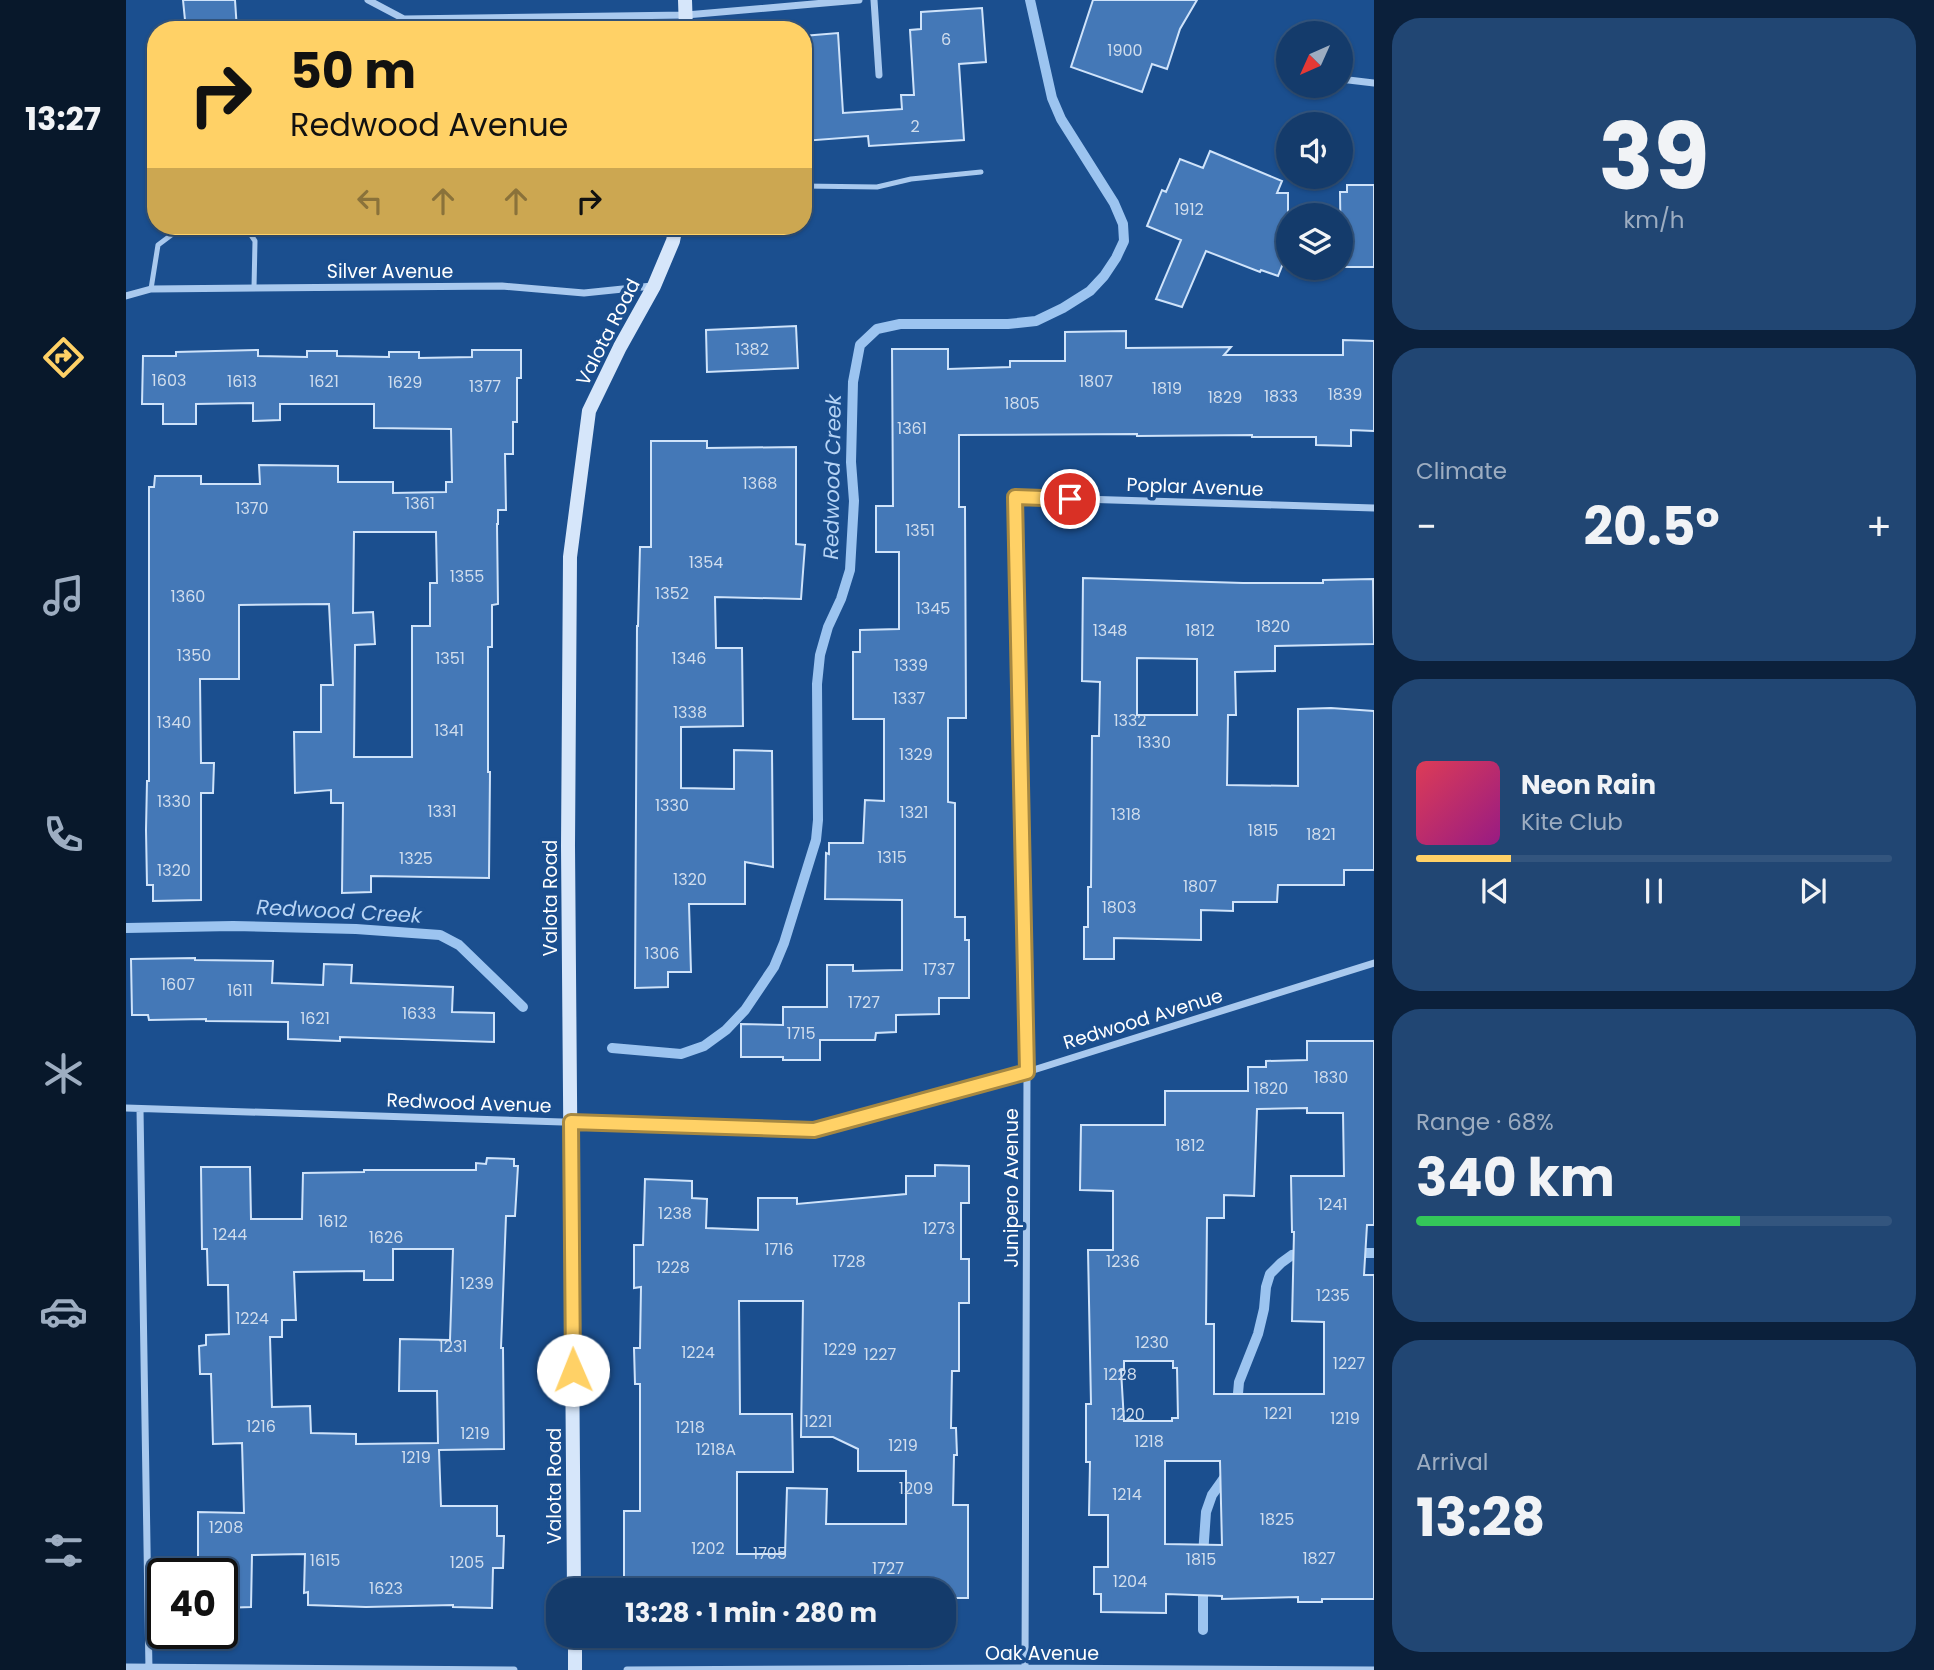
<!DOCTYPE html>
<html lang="en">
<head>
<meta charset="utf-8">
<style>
  :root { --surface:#143b6b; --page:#214673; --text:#f1f3f6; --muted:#9dadc1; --line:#33557e; --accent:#ffd166 }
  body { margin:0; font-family:Poppins,sans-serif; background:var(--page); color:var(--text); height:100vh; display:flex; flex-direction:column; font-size:26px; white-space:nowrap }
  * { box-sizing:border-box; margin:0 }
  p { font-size:23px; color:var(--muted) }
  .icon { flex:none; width:38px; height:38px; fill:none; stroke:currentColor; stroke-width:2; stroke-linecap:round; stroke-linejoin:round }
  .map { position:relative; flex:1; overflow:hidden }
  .side { display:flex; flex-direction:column; gap:18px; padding:18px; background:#0b203b; width:560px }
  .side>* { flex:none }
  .guide { position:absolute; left:21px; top:21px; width:665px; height:214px; border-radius:28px; box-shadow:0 2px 5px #0004,0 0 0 2px var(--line); background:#ffd166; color:#111; overflow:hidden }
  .needle { width:46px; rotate:225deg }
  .tools { position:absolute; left:1150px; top:21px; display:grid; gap:14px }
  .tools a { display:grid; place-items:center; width:77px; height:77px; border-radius:50%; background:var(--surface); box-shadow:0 2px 5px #0004,0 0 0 2px var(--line); font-size:35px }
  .speed { position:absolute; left:21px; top:1558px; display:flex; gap:14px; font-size:35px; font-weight:700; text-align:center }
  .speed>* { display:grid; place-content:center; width:91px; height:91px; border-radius:50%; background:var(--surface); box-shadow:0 2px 5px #0004,0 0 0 2px var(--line); line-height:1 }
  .speed .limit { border:4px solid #111; border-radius:10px; background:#fff; color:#111 }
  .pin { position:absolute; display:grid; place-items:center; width:60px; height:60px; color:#fff; margin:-30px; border:4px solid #fff; border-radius:50%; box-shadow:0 2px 7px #0007 }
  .me { position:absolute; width:77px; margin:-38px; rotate:359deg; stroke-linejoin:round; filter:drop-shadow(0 0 5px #0008) }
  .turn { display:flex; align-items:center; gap:24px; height:147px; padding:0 28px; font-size:32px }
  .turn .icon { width:91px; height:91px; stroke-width:2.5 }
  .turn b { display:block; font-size:49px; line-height:60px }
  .lanes { display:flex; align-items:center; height:66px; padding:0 28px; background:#0003; justify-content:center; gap:35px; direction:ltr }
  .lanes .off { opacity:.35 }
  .big { font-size:52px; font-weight:700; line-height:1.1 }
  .side .widget { flex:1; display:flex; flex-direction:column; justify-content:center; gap:10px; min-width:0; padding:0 24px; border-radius:28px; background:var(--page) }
  .side .dial { align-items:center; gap:0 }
  .dial b { font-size:91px; line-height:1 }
  .song { display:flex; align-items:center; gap:21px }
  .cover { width:84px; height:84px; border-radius:10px; background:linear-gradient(135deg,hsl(350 70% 55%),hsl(310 70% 35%)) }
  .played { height:7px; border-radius:4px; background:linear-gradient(90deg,var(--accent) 20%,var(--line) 20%) }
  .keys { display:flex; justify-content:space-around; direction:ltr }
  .heat { display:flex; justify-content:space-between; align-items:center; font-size:38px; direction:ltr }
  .charge { height:10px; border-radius:5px; background:linear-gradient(90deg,#34c759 68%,var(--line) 0) }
  .trip { position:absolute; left:420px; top:1578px; width:410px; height:70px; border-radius:28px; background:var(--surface); box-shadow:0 2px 5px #0004,0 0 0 2px var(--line); font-weight:700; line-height:70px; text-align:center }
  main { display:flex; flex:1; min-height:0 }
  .tabs { display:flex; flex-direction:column; width:126px; justify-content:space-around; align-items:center; background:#08182b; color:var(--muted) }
  .tabs .icon { width:49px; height:49px }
  .tabs .selected { color:var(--accent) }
  .tabs b { font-size:32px; color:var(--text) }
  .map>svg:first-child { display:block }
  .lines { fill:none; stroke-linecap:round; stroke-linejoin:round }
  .stream { stroke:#9cc4f0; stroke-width:10 }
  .building { fill:#4478b7; stroke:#cfe3fa; stroke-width:2; fill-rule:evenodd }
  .lane { stroke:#a9c9ee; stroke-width:5 }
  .street { stroke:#a9c9ee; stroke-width:7 }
  .secondary { stroke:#d6e6fa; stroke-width:14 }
  .route-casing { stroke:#a68842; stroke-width:18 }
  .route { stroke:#ffd166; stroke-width:12 }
  .labels { text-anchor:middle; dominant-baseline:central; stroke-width:7; stroke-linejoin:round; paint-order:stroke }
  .number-label { font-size:16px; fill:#d0dded }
  .street-label { font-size:19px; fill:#fff; stroke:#1b4f8f }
  .water-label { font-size:21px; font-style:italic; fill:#b5d3f5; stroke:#1b4f8f }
</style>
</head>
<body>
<main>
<nav class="tabs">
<b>13:27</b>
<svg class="icon selected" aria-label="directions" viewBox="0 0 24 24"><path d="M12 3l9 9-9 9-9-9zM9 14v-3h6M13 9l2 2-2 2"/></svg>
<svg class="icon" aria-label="music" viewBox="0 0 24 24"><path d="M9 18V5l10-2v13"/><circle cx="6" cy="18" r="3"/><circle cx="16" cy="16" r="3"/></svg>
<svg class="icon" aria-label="phone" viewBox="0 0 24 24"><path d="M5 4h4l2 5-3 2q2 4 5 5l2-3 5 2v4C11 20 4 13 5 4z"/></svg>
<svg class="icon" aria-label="climate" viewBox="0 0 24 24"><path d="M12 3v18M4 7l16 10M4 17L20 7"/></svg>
<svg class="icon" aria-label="car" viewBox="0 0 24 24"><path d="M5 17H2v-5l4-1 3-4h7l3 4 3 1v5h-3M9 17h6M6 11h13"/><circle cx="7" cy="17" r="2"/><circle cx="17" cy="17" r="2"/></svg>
<svg class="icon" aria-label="filters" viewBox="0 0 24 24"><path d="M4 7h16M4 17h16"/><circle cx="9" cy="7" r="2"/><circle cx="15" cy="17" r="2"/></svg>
</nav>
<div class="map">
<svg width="1248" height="1670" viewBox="0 0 1248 1670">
  <rect width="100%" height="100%" fill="#1b4f8f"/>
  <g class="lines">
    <path class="stream" d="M0 928 107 926 230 929 314 935 333 945 397 1007
      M486 1048 555 1054 578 1046 600 1030 619 1010 648 967 658 943 690 840 692 820 691 684 694 655 702 627 715 599 724 570 728 501 725 462 727 382 734 345 751 329 774 324H882L910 321 937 308 964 291 978 276 990 258 998 241 997 224 988 203 935 119 926 98 904 0
      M1228 1253H1248
      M1111 1405 1113 1382 1132 1334 1138 1309 1140 1287 1144 1274 1155 1263 1166 1255 1178 1253
      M1077 1555 1080 1512 1086 1495 1101 1474
      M1077 1584V1630"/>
  </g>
  <path class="building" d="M57 0H109L111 30H60Z
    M967 0H1071L1054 29 1041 69 1026 64 1016 92 945 67Z
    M856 8 860 62 833 64 838 140 743 146 742 136 677 141V36L712 33 717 113 776 109 775 95H788L784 30 795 29V12Z
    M1084 151 1156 181 1151 193H1162V251L1152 276 1135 270 1134 272 1080 251 1056 307 1030 299 1055 240 1021 226 1036 190 1040 192 1054 159 1077 168Z
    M1221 185H1248V267H1215L1214 192H1221Z
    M670 326 672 368 581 372 580 330Z
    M1000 331V348L1105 347 1098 355H1217V340L1248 341V431L1225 430V446L1190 445V437H1126V435L1011 436V434L833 435V507H839L840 718H822V802L829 803V917H839V940H843V998H813V1014L770 1015V1032L750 1033 749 1040H694V1060H657V1057H615V1024L657 1025V1007H701V965H727V971L776 970V900L699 899 700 853 703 854V843H737L739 800 758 801V719H727V652H734V630L773 629V552H750V506H767L766 349H822V369L884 367V361H939V332Z
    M132 350V356L181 357V351H211V356L263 357V352H293V358L346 357V350H395V378H391V422H387V454H379L380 510H372V524H371L372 604 366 605V647H362V772H364L363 878 245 876V892L216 893 217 803H205V790L169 793 168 732H195V685H207L203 604 113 605V679H74L75 763H88L87 793H75V900L27 901V885H21L20 830 21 781H23V487H28L29 476H75V484H134L133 465 212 466V482H267V493L320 492V482H326L325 429 248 428V404H154V420L127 421V403L70 404V424H37V404H16L17 356H50V352ZM228 532H310L311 583H304V626H286V757H228L229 645 249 644 247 612 227 613Z
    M525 441H581V448L670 447V544L679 545 675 599 589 597 590 648H616L617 726 555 727V788L608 789V750L646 751 647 867 619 862V904H563L565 972H542V987L509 988 511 626H512L514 547H525Z
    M957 578 1117 583H1197V580L1247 579 1248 644 1149 646V671L1109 672 1110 715H1102L1101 785 1172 786V709L1205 708 1248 711V870H1218V885H1152L1151 902H1107V911L1075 910V940L988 938V959H958V927H962V887H965L966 736H973L974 682 956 681ZM1011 658 1071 659V715H1011Z
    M69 958V960L147 961 146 983 197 985 198 964 226 965 225 983 327 987 326 1012 368 1013V1042L214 1037V1041L162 1039V1022L80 1021V1019L23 1020 22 1015H6L5 959Z
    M1181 1041H1248V1225H1241L1238 1275H1248V1599H1196V1602H1172V1597L1096 1599V1596L1040 1594V1613L975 1612V1594H968V1567H982V1515H963L964 1462H960V1404H965L962 1250H987V1191L954 1190 955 1125H1039V1091H1122V1067H1140V1061L1181 1060ZM1181 1108V1113H1217L1218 1176H1165L1166 1232H1168L1166 1321 1198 1322V1394H1088V1324H1080L1081 1218H1098V1195L1128 1196 1131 1109ZM998 1361H1047V1368H1051L1052 1418H1046V1421H998L995 1370H998ZM1039 1461H1094L1096 1545 1039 1544Z
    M361 1158 388 1159V1166H392L389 1216H380L375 1348H377L378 1449 313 1450 315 1506H371V1536H378L377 1568H367L366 1608 327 1607V1605L240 1607 182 1605V1592L178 1593 179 1554 126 1555 125 1607 96 1608V1573H72V1512L118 1513 116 1443 87 1444 85 1374H74L73 1346 80 1345V1335L103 1334 102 1285H82L81 1249H76L75 1167H124L125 1219H176L177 1173 238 1172V1170H350V1163L360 1164ZM267 1249H327L324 1340 274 1339 273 1391H311L312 1443 230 1444V1434L185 1433 184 1406 146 1407 144 1337H156V1320H170L168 1272 238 1271V1280H267Z
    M809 1165 843 1166V1203H835V1259H843V1303H833V1371H826L825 1428H830L831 1455H828L827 1505H842V1598H817V1591H498V1511H514V1384H509L508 1348H514L515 1287 508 1288V1245H517L519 1179 566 1181V1198L581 1199 580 1228 632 1230V1198H671V1204L780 1194V1176H809ZM613 1301H677L675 1437H707L732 1449V1471H780V1524H700L701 1489 661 1488 659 1554H611V1472H667L666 1414H614Z"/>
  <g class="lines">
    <path class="lane" d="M677 186 751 187 785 179 855 172
      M25 289 32 245 48 233 123 232 129 241 128 288"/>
    <path class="street" d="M242 0 278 19 560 15 733 0
      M748 0 753 75
      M1214 79 1248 83
      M0 296 25 289 376 286 458 293 526 286
      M0 1108 688 1130 901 1072 1248 963
      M14 1109 23 1670
      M0 1667 388 1670
      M501 1670 899 1668 1248 1670
      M899 1670 901 1072 889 497 1248 508"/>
    <path class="secondary" d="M559 0 560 30
      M448 1591 442 846 444 557 463 411 494 347 528 286 547 241 550 226
      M449 1636V1670"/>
  </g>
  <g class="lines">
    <defs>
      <path id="route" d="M447 1370 445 1122 688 1130 901 1072 889 497 944 499"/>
    </defs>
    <use href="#route" class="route-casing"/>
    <use href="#route" class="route"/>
  </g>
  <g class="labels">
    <g class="number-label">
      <text x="820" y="39">6</text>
      <text x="999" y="50">1900</text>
      <text x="789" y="126">2</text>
      <text x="1063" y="209">1912</text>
      <text x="626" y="349">1382</text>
      <text x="43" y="380">1603</text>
      <text x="116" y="381">1613</text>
      <text x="198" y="381">1621</text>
      <text x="970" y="381">1807</text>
      <text x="279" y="382">1629</text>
      <text x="359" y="386">1377</text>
      <text x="1041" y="388">1819</text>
      <text x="1219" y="394">1839</text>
      <text x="1155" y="396">1833</text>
      <text x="1099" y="397">1829</text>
      <text x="896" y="403">1805</text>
      <text x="786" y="428">1361</text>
      <text x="634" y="483">1368</text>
      <text x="294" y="503">1361</text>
      <text x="126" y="508">1370</text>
      <text x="794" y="530">1351</text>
      <text x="580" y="562">1354</text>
      <text x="341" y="576">1355</text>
      <text x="546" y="593">1352</text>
      <text x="62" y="596">1360</text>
      <text x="807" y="608">1345</text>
      <text x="1147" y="626">1820</text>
      <text x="984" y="630">1348</text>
      <text x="1074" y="630">1812</text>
      <text x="68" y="655">1350</text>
      <text x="324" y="658">1351</text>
      <text x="563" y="658">1346</text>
      <text x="785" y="665">1339</text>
      <text x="783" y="698">1337</text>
      <text x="564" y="712">1338</text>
      <text x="1004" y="720">1332</text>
      <text x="48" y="722">1340</text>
      <text x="323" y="730">1341</text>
      <text x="1028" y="742">1330</text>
      <text x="790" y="754">1329</text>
      <text x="48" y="801">1330</text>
      <text x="546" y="805">1330</text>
      <text x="316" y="811">1331</text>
      <text x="788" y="812">1321</text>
      <text x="1000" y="814">1318</text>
      <text x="1137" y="830">1815</text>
      <text x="1195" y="834">1821</text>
      <text x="766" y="857">1315</text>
      <text x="290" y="858">1325</text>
      <text x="48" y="870">1320</text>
      <text x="564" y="879">1320</text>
      <text x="1074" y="886">1807</text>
      <text x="993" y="907">1803</text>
      <text x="536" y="953">1306</text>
      <text x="813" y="969">1737</text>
      <text x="52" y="984">1607</text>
      <text x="114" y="990">1611</text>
      <text x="738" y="1002">1727</text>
      <text x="293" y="1013">1633</text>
      <text x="189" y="1018">1621</text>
      <text x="675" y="1033">1715</text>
      <text x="1205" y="1077">1830</text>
      <text x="1145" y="1088">1820</text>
      <text x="1064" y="1145">1812</text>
      <text x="1207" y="1204">1241</text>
      <text x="549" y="1213">1238</text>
      <text x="207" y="1221">1612</text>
      <text x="813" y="1228">1273</text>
      <text x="104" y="1234">1244</text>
      <text x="260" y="1237">1626</text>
      <text x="653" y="1249">1716</text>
      <text x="723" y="1261">1728</text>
      <text x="997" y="1261">1236</text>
      <text x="547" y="1267">1228</text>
      <text x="351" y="1283">1239</text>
      <text x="1207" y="1295">1235</text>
      <text x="126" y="1318">1224</text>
      <text x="1026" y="1342">1230</text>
      <text x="327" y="1346">1231</text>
      <text x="714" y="1349">1229</text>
      <text x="572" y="1352">1224</text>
      <text x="754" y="1354">1227</text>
      <text x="1223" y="1363">1227</text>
      <text x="994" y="1374">1228</text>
      <text x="1152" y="1413">1221</text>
      <text x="1002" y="1414">1220</text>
      <text x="1219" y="1418">1219</text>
      <text x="692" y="1421">1221</text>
      <text x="135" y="1426">1216</text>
      <text x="564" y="1427">1218</text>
      <text x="349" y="1433">1219</text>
      <text x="1023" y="1441">1218</text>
      <text x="777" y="1445">1219</text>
      <text x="590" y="1449">1218A</text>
      <text x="290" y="1457">1219</text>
      <text x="790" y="1488">1209</text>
      <text x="1001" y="1494">1214</text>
      <text x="1151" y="1519">1825</text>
      <text x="100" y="1527">1208</text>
      <text x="582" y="1548">1202</text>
      <text x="644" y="1553">1705</text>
      <text x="1193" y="1558">1827</text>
      <text x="1075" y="1559">1815</text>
      <text x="199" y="1560">1615</text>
      <text x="341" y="1562">1205</text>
      <text x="762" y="1568">1727</text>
      <text x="1004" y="1581">1204</text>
      <text x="260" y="1588">1623</text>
    </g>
    <g class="street-label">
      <text x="264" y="271">Silver Avenue</text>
      <text transform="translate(482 332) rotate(-63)">Valota Road</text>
      <text transform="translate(1069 487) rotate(2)">Poplar Avenue</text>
      <text transform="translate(424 898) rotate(-90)">Valota Road</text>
      <text transform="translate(1017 1019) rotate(-17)">Redwood Avenue</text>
      <text transform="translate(343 1103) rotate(2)">Redwood Avenue</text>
      <text transform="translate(885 1188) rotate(-90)">Junipero Avenue</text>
      <text transform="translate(428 1486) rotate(-90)">Valota Road</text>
      <text x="916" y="1653">Oak Avenue</text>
    </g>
    <g class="water-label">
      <text transform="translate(706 477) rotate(-89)">Redwood Creek</text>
      <text transform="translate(213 911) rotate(3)">Redwood Creek</text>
    </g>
  </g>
</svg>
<div class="tools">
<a><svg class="needle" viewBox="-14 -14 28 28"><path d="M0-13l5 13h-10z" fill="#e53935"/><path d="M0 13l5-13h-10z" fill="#9dadc1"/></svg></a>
<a><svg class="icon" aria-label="sound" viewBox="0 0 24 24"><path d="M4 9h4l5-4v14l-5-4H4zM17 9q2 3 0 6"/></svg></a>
<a><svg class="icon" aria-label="layers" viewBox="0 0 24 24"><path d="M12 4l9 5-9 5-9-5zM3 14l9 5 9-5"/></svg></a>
</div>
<div class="speed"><div class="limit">40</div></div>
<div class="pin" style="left:944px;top:499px;background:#d93025"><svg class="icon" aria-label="arrive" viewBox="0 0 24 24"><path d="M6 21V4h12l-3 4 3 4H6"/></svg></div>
<svg class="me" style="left:447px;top:1370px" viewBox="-20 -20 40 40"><circle r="19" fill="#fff"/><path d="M0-13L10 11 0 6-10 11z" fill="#ffd166"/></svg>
<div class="trip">13:28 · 1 min · 280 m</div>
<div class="guide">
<div class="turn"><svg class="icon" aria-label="right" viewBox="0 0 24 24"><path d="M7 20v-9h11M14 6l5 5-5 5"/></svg><div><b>50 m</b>Redwood Avenue</div></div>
<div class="lanes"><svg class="icon off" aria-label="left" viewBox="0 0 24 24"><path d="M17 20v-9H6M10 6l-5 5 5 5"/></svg><svg class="icon off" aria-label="ahead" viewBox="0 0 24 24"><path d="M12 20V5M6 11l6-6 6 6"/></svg><svg class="icon off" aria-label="ahead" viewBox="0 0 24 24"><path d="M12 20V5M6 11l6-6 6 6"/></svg><svg class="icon" aria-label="right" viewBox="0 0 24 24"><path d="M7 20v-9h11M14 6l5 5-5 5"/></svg></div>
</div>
</div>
<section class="side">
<div class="widget dial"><b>39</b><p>km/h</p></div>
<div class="widget"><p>Climate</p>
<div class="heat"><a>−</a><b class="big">20.5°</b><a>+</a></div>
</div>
<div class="widget">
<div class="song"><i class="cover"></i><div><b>Neon Rain</b><p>Kite Club</p></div></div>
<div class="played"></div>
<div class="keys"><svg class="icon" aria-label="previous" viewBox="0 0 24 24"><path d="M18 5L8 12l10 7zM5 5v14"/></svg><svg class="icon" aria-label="pause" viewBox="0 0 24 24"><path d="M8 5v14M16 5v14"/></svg><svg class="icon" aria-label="next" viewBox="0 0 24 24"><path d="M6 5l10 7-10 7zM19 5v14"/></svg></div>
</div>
<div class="widget"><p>Range · 68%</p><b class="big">340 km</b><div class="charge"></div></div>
<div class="widget"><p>Arrival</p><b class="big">13:28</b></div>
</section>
</main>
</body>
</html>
